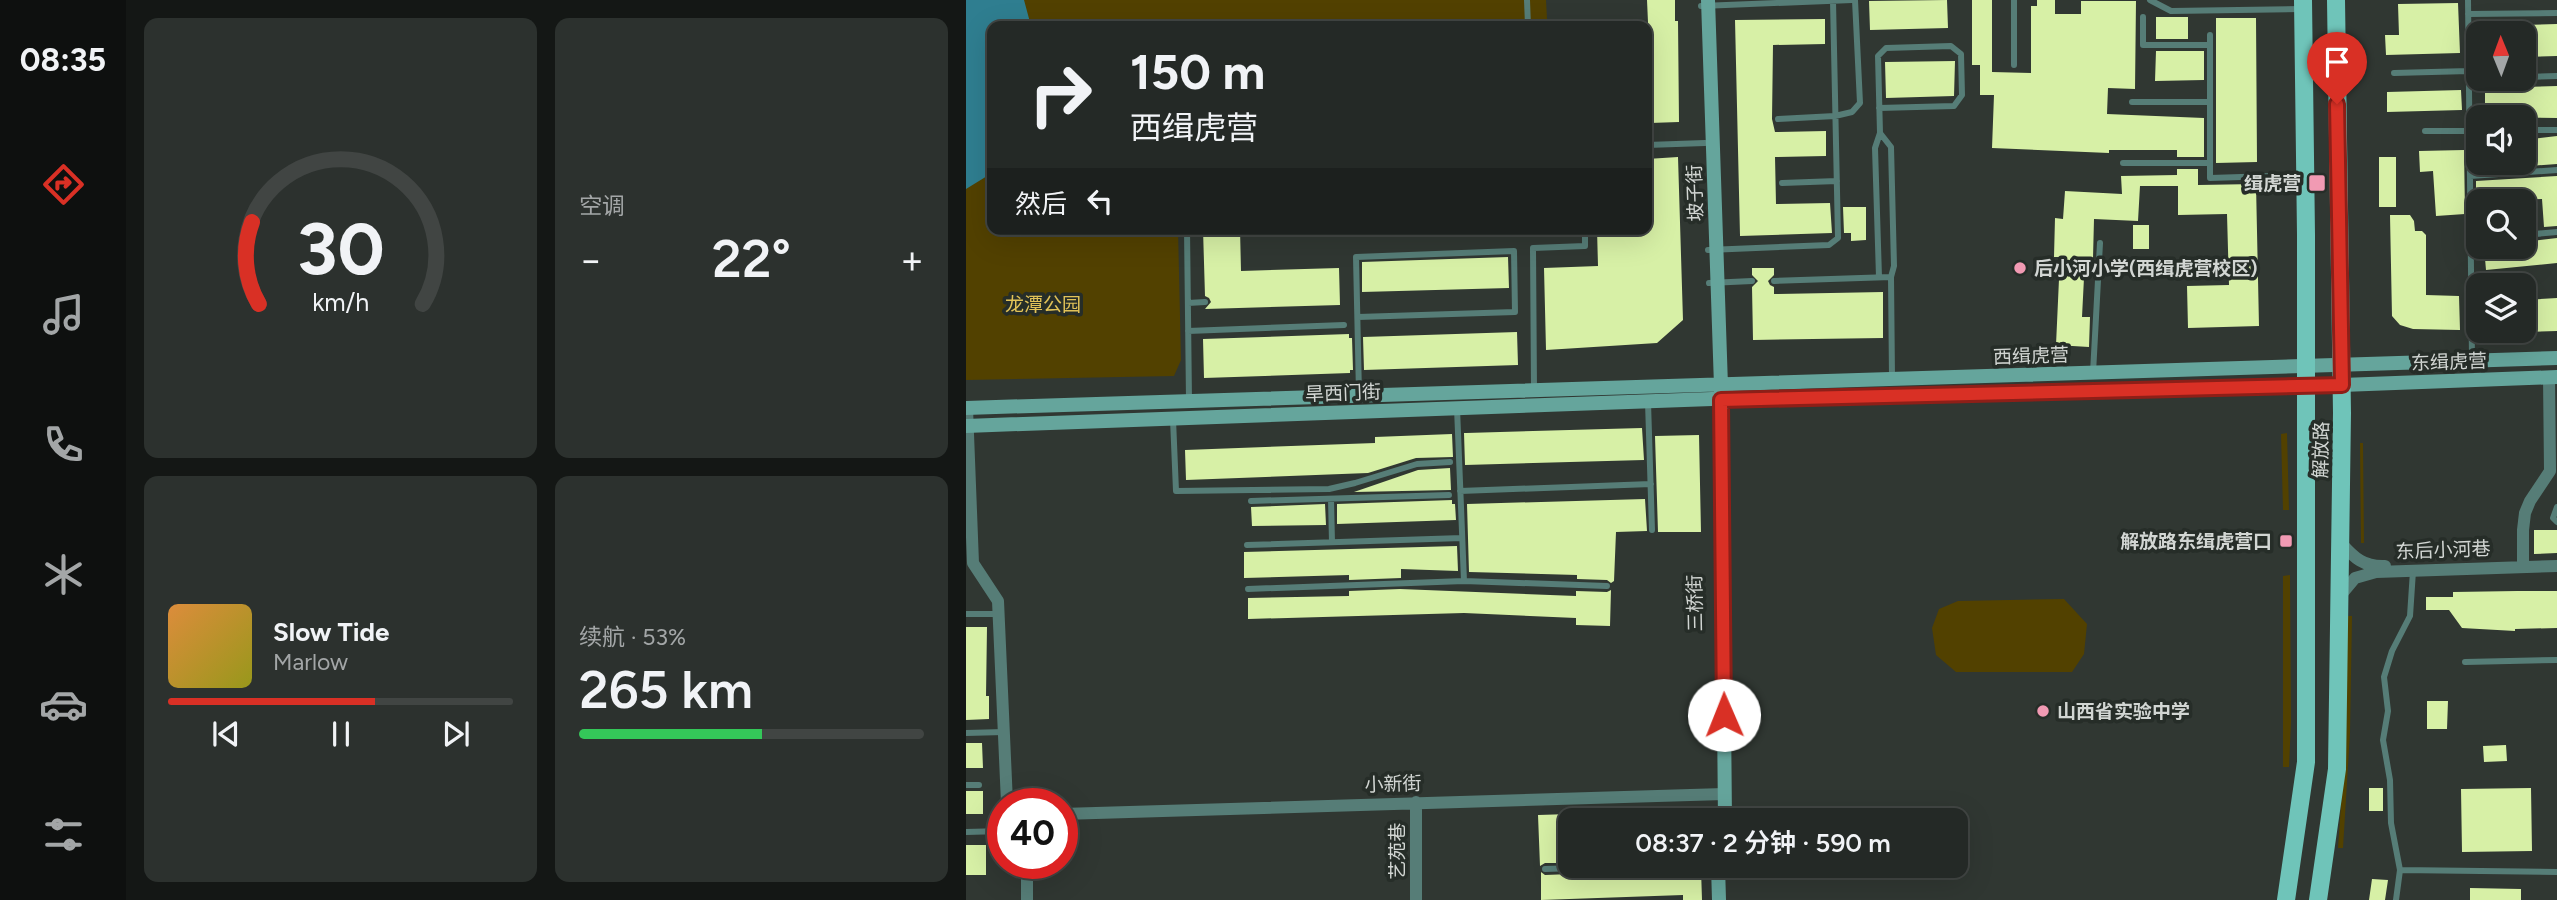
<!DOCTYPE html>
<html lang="zh">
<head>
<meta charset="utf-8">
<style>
  :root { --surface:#242926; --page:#2c312e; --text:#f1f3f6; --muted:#a3a6a7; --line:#414543; --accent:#d93025 }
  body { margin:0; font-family:Figtree,"Noto Sans SC",sans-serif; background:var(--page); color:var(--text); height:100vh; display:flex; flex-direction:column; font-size:26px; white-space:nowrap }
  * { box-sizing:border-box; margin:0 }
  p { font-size:23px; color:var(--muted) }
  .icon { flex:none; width:38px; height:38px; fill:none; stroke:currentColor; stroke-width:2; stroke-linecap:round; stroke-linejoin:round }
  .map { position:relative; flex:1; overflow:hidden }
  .sheet { display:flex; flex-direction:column; gap:18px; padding:18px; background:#141715; width:840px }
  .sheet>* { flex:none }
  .hud { position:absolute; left:21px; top:21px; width:665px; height:214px; border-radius:14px; box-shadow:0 7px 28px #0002,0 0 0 2px var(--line); background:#242926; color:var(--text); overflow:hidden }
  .needle { width:46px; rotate:359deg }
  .tools { position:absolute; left:1500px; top:21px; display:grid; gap:14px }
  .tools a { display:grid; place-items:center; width:70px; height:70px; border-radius:14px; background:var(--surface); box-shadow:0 7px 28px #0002,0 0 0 2px var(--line); font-size:35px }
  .speed { position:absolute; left:21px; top:788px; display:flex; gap:14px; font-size:35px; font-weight:700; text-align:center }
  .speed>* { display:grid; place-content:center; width:91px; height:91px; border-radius:50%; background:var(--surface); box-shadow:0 7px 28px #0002,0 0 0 2px var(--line); line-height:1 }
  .speed .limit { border:10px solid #d22; background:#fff; color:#111 }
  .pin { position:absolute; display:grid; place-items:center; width:60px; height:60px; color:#fff; margin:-72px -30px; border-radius:50% 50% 50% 0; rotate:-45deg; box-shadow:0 0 7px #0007 }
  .pin .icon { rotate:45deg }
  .me { position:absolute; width:77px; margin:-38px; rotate:359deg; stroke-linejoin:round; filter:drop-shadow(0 0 5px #0008) }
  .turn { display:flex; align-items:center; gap:24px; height:147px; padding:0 28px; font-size:32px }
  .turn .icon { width:91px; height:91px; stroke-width:2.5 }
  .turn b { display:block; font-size:49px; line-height:60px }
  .then { display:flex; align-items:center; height:66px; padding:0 28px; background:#0003; gap:14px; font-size:26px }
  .big { font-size:52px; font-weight:600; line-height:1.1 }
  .sheet .tile { flex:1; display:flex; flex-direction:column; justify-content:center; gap:10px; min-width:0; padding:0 24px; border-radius:14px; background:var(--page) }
  .sheet .dial { align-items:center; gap:0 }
  .dial svg { height:182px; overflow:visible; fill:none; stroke:var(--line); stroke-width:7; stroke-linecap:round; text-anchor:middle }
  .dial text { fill:var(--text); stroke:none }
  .song { display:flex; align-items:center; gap:21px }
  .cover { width:84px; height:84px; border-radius:10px; background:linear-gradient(135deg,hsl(30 70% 55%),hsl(60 70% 35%)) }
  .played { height:7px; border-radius:4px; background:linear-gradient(90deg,var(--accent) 60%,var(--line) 60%) }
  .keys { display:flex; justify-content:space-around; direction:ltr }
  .heat { display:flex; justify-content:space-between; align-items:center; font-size:38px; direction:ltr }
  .charge { height:10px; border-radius:5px; background:linear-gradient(90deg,#34c759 53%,var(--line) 0) }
  .sheet .tiles { flex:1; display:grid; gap:18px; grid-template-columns:repeat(2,1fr) }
  .trip { position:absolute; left:592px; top:808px; width:410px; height:70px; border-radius:14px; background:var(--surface); box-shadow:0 7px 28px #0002,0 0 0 2px var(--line); font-weight:600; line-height:70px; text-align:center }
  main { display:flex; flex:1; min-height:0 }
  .menu { display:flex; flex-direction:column; width:126px; justify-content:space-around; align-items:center; background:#0e100f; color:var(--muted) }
  .menu .icon { width:49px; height:49px }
  .menu .on { color:var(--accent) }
  .menu b { font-size:32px; color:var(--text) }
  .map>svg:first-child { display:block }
  .green { fill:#524100 }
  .water { fill:#2f7e90 }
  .building { fill:#d7f0a6 }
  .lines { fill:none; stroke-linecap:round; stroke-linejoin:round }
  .lane { stroke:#567d77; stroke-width:6 }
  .street { stroke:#567d77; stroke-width:12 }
  .secondary { stroke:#65a59c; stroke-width:14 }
  .primary { stroke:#6fc4b9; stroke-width:18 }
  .route-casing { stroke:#8d1f18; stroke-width:18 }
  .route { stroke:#d93025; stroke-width:12 }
  .poi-dot { fill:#f19ab3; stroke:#262d28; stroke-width:2.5 }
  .labels { text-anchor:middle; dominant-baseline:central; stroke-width:7; stroke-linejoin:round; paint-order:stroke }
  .poi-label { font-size:19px; font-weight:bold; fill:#d2d6d3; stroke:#262d28; text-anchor:end }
  .street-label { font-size:19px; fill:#d2d6d3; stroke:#262d28 }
  .park-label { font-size:19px; fill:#e1c258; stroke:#262d28 }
</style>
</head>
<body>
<main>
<nav class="menu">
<b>08:35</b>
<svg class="icon on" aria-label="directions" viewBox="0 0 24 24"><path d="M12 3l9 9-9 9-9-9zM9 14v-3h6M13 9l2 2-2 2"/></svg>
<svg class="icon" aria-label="music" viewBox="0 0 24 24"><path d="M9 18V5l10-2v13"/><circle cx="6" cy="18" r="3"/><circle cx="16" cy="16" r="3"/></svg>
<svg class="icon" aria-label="phone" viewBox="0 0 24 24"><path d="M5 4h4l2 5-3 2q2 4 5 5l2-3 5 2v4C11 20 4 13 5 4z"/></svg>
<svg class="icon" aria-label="climate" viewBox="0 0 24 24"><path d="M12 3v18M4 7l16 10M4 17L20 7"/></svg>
<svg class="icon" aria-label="car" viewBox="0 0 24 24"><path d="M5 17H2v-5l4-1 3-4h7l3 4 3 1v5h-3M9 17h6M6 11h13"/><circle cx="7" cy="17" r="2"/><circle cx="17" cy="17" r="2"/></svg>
<svg class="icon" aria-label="filters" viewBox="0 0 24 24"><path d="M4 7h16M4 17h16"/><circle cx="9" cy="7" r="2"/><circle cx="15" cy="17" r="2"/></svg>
</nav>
<section class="sheet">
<div class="tiles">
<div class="tile dial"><svg viewBox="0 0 100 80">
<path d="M14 69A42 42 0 1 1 86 69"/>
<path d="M14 69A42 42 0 0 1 11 33" stroke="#d93025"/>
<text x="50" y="56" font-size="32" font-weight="700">30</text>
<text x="50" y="72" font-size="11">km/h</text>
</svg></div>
<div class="tile"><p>空调</p>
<div class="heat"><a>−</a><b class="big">22°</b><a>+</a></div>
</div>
<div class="tile">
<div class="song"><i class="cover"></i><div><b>Slow Tide</b><p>Marlow</p></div></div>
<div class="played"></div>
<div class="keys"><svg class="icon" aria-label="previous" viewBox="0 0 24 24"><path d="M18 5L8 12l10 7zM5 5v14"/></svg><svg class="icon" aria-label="pause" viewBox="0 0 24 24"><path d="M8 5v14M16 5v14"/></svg><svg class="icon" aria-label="next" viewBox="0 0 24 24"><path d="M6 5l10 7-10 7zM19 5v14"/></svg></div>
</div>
<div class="tile"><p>续航 · 53%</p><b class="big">265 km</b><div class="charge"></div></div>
</div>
</section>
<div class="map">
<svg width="1591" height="900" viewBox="0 0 1591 900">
  <rect width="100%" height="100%" fill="#303732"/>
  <path class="green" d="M0 0H580L581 19H570L569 26H26V229H212L215 360 208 376 0 380Z
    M1321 433 1323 510H1317L1315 434Z
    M1394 443H1397L1398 543H1395Z
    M1324 575 1325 722 1323 767H1317V576Z
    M1098 599 1121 624 1118 654 1106 672H990L970 655 966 628 973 609 992 601Z
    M1381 616H1386L1384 733 1377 848H1372L1380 733Z"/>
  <path class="water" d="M0 0H58L65 26H26V173L0 189Z"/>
  <path class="building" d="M681 0H709V21H712L713 122 684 123V86H681V45H683Z
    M981 0 982 28 904 30 903 1Z
    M1006 0H1026V72L1065 73V6H1071V0H1089V14H1115V1H1170L1169 89 1142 88 1141 114 1238 118V157H1211V150H1143V153L1026 148 1028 95H1014V65H1006Z
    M1492 3 1494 53 1420 55 1419 35H1433L1432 4Z
    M1190 17H1222V39H1190Z
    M1250 18H1290L1291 162 1250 163Z
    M859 19V44L807 45 806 119 809 132 860 131V156L809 157 810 204 864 203 866 233 774 236 769 20Z
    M1591 24V56L1558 57V25Z
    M1190 51H1238V80L1189 81Z
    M989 61 988 96 920 98 919 62Z
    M1591 86V118L1519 117V88Z
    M1495 90 1496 110 1421 112V92Z
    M1591 136V164L1510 170 1509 150H1512V163H1558V140Z
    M1498 150 1499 214 1470 216 1467 171 1454 172 1453 151Z
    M712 157 717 320 691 343 580 350 578 268 632 266 631 229H681V159Z
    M1413 157H1430V207H1413Z
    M1211 169H1232V185L1290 184 1293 326 1222 328 1221 286 1263 285 1261 214 1212 215V186H1174L1172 221 1128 219 1127 258H1119L1116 317H1124L1123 347 1090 345 1094 257H1088L1089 218 1097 219 1099 191 1156 194 1155 176 1211 175Z
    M1591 176V226L1578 227 1576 199 1510 201V181Z
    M877 207H900V240L885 241V233H878Z
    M1424 215H1444L1448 221 1449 231H1456L1460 235V295L1493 296 1494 330 1447 329 1434 325 1426 316Z
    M1167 225H1183V249H1167Z
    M237 229H274L275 271 373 268 374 305 239 309 245 302 243 298 239 296Z
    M1591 238V263L1520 270 1518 247H1558V242Z
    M542 257 543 288 396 292V262Z
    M786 268H808V275L802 281 804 285 808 287V294L917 292V338L787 340 786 287 792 281 786 275Z
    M1591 298V331L1558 332V300Z
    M551 332 552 365 398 370 397 337Z
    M383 334V338H386L387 370H384V373L238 378 237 339Z
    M676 428 678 460 499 465 498 433H500Z
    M486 434 487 457 450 458 402 473 220 480 219 450 409 443V437Z
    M733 435 735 532H692L689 436Z
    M484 468 485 490 388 492 452 470Z
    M679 499 681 531 650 532 648 581 645 583 641 580 611 579V575L503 572 501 504Z
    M486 500V504H489L490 520 371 524V504Z
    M359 504 360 525 286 526 285 507Z
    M1568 530H1591V553L1568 554Z
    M491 546 492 571 435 569V578L383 580V575L278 578V552Z
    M434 589 610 596V591L641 592 645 590 644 626 610 625V618L498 613 282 619V598L383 596V591Z
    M1551 591H1591V628L1549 629V631L1496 628 1483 610H1460V597H1487V592Z
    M0 627H21L20 696H23V719L0 720Z
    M1461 701H1482L1481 729H1461Z
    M0 743H16L17 768H0Z
    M1540 745 1541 761 1518 762 1517 746Z
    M1403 788H1417V811H1403Z
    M1565 788 1566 851 1496 852 1495 789Z
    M0 791H17V814H0Z
    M604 814V840H599L600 863H579L574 866 572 815Z
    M0 845H20V875H0Z
    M735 869 736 900H717V895L575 900V872L579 875Z
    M1406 879 1422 880 1419 900H1403Z
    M1504 888 1555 889V900H1504Z"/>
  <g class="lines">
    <path class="lane" d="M561 0 562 26
      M1184 0 1205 11 1335 9
      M1502 0 1506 359
      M735 6 886 0
      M1502 14 1591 13
      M1177 17V45H1244
      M1244 35V178L1338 175
      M1048 65V0
      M1428 73 1503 71
      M1558 77 1591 76
      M1166 102H1244
      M913 108 988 106 996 95 995 54 985 46 920 48 912 56 914 133
      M812 119 869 116 886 112 894 103 889 0
      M1558 130H1591
      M1459 131H1512
      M681 145 739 143
      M1157 163H1244
      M1504 176 1591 170
      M816 183 871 181
      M221 229 223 400
      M1558 235 1591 232
      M742 250 863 245 872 238 867 1
      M913 277 909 148 914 133 925 147 928 266 925 277 926 378
      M808 281 925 277
      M743 283 786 281
      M222 303 239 302
      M392 317 549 312 548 251 390 257 393 394
      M222 331 378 325
      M1127 373 1134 243
      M568 389 567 248 619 246V229
      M682 402 686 530
      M491 408 498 581
      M207 419 210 491 363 489 389 483 451 464 484 462
      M494 491 685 484
      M365 499 366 542
      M285 501 483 495
      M1591 507 1587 518 1591 522
      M281 545 496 538
      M282 589 498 581 641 586
      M0 614H33
      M1499 662 1591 660
      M0 733 38 732
      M0 785H13
      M0 832 37 831
      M579 869 671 866
      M1434 870 1591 872
      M1430 900 1434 870 1425 823 1424 780 1417 740 1422 711 1418 677 1426 651 1444 616 1447 571"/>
    <path class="street" d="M1 408 7 563 32 601 41 803
      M1375 543C1388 558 1398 567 1419 566
      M1557 567V530L1559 513 1564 501 1584 471 1583 377
      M1374 596 1389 578 1410 572 1591 566
      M96 814 758 794
      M61 863V900
      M450 900V802"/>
    <path class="secondary" d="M742 0 755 386 759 821
      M0 408 1591 358
      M0 426 746 399 1376 385 1591 377
      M752 866 753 900"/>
    <path class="primary" d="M1320 900 1340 762V235L1337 0
      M1352 900 1371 769 1376 413 1370 0"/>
  </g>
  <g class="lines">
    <defs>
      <path id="route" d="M758 715 755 400 1376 385 1371 104"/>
    </defs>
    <use href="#route" class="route-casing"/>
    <use href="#route" class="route"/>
  </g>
  <g class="poi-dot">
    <rect x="1342" y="174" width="18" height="18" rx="3.5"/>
    <circle cx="1054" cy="268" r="7"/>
    <rect x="1313" y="534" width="14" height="14" rx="3.5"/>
    <circle cx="1077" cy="711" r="7"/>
  </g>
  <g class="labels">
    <g class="poi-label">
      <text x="1335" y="183">缉虎营</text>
      <text x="1068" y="268" text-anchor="start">后小河小学(西缉虎营校区)</text>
      <text x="1306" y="541">解放路东缉虎营口</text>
      <text x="1091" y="711" text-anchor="start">山西省实验中学</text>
    </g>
    <g class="street-label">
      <text transform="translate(729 193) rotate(-92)">坡子街</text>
      <text transform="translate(1065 356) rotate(-2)">西缉虎营</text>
      <text transform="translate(1483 362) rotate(-2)">东缉虎营</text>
      <text transform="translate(377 393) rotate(-2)">旱西门街</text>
      <text transform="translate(1355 450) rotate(-89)">解放路</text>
      <text transform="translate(1477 550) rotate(-2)">东后小河巷</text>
      <text transform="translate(729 603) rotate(-91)">三桥街</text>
      <text transform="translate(427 784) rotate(-2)">小新街</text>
      <text transform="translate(431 851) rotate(-90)">艺苑巷</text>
    </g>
    <g class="park-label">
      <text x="77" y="304">龙潭公园</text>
    </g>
  </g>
</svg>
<div class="tools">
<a><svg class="needle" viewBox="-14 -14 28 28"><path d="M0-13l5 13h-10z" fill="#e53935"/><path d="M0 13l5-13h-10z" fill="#a3a6a7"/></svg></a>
<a><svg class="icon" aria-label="sound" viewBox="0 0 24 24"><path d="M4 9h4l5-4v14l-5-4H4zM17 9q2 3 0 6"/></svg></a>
<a><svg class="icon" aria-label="search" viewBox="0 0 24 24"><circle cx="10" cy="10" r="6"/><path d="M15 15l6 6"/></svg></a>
<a><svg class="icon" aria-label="layers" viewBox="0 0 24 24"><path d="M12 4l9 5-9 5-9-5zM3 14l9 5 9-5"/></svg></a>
</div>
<div class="speed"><div class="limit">40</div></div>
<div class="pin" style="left:1371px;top:104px;background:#d93025"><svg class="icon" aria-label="arrive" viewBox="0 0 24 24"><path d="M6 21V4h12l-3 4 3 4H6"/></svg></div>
<svg class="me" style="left:758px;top:715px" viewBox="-20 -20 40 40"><circle r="19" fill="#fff"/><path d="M0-13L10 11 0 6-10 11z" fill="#d93025"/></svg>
<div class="trip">08:37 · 2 分钟 · 590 m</div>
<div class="hud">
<div class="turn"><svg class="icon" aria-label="right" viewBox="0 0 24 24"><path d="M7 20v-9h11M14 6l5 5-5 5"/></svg><div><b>150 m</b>西缉虎营</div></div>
<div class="then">然后<svg class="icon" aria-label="left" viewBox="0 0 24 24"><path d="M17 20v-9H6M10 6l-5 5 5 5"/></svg></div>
</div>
</div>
</main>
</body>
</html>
